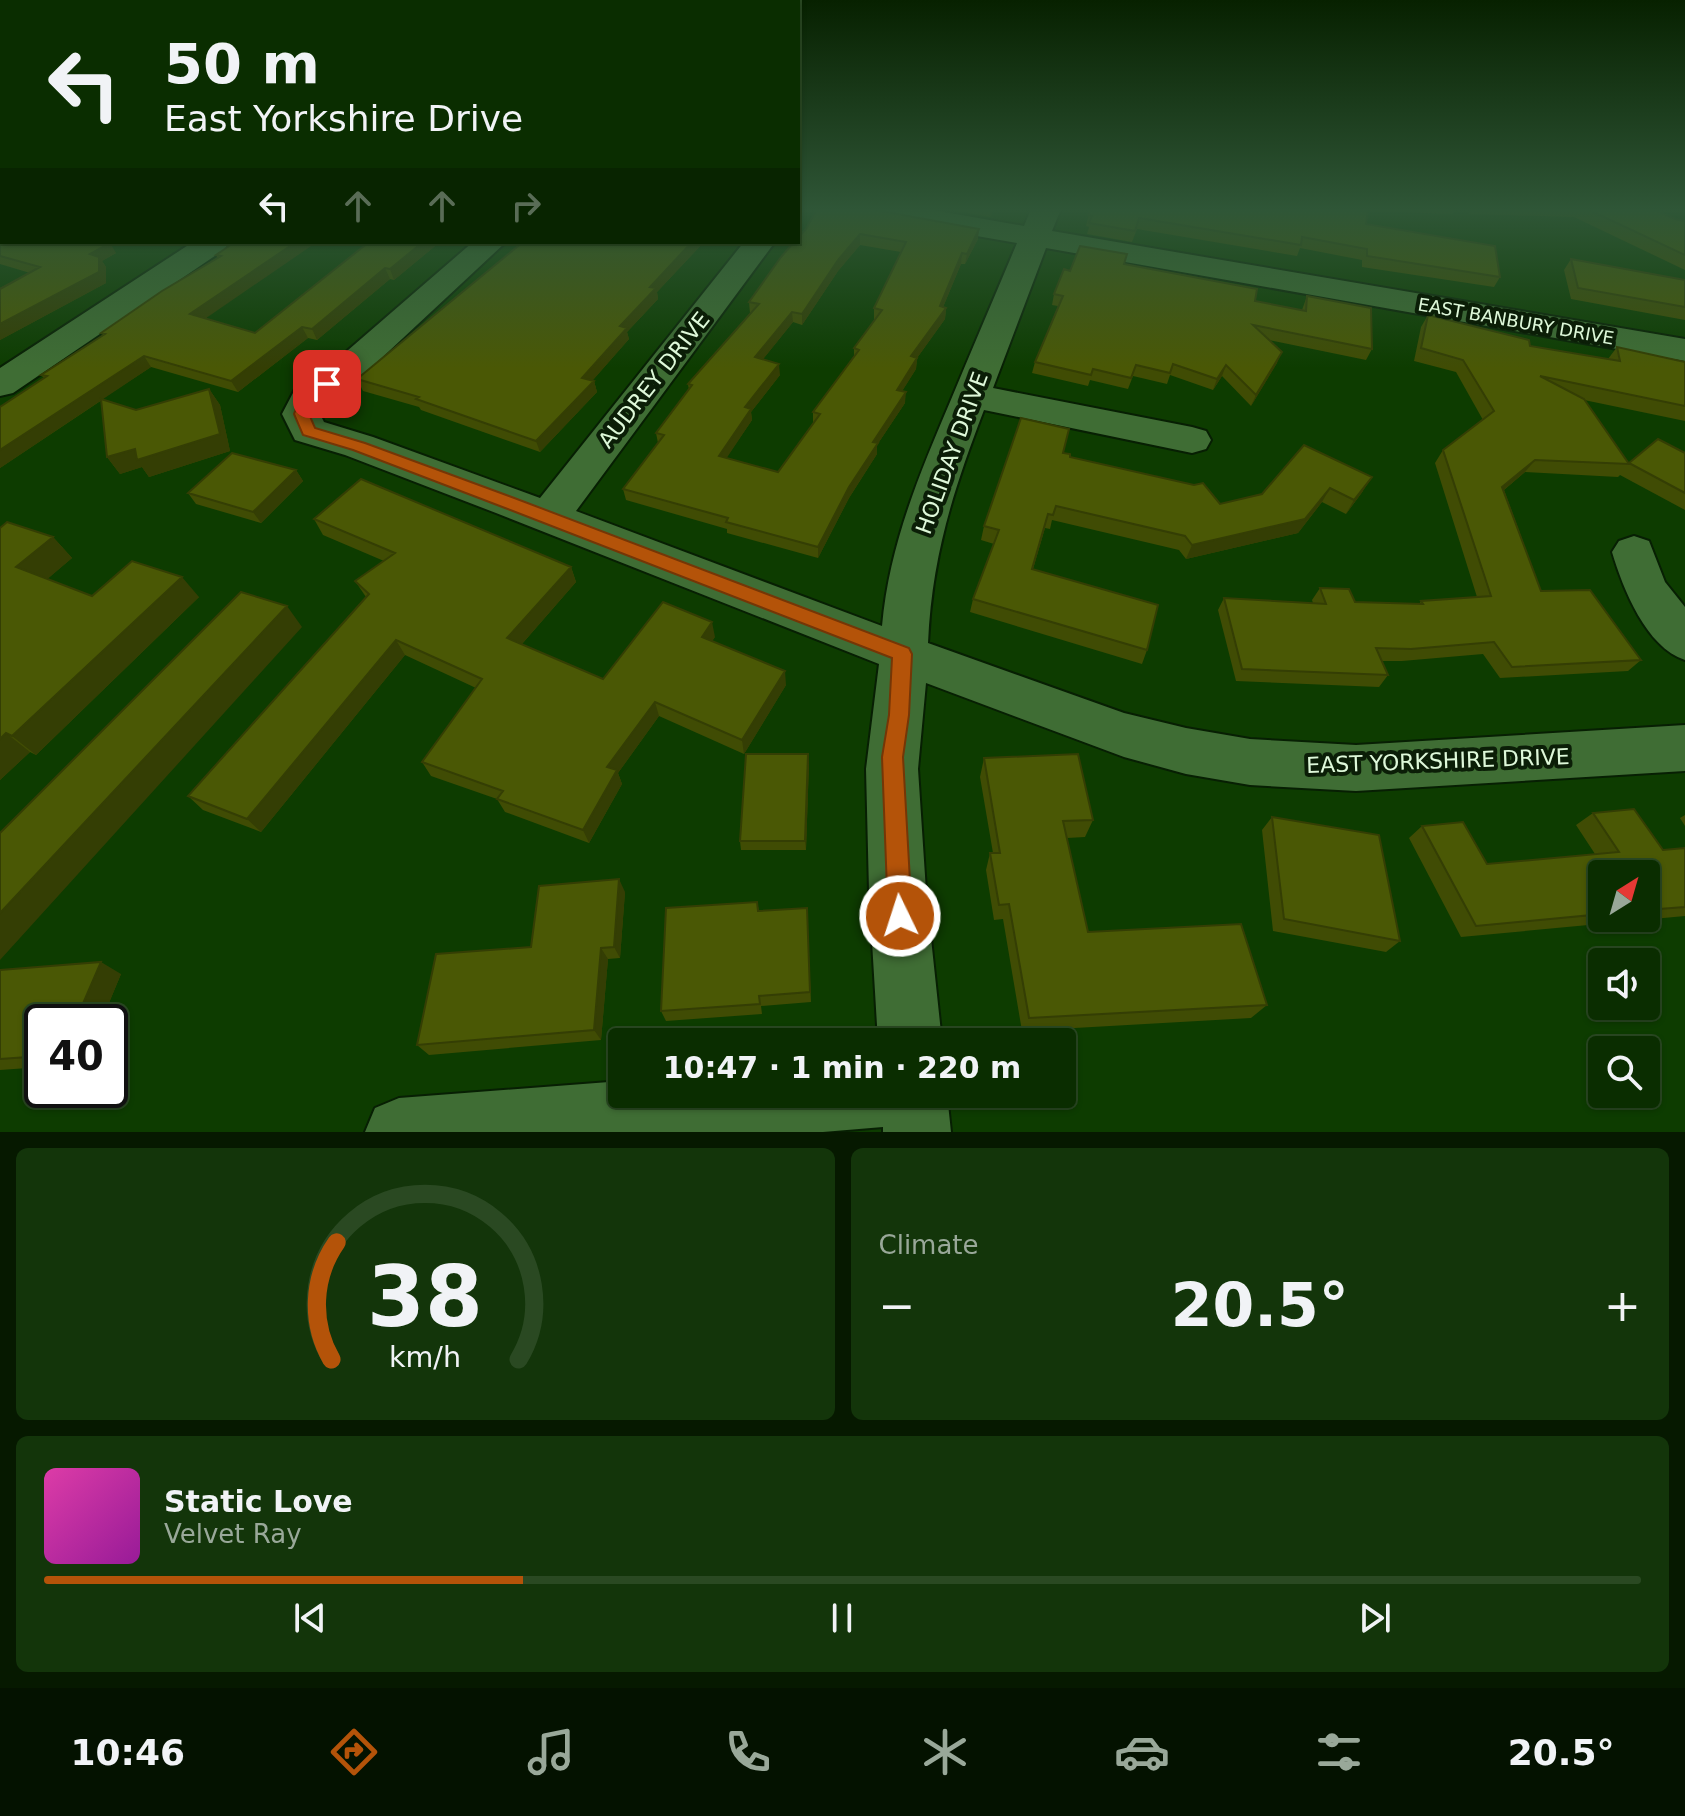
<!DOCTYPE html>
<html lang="en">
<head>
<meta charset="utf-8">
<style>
  :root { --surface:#0a2d00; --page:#13350a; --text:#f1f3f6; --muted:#99a899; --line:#2a4922; --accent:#b45309 }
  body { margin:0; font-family:"DejaVu Sans",sans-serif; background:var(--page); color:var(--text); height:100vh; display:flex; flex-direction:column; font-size:30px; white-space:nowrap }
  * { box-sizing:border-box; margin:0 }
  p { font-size:26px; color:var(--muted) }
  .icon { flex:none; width:44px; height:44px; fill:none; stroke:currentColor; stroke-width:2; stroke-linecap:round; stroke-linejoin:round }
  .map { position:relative; height:1132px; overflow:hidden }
  .details { display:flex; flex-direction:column; gap:16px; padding:16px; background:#061900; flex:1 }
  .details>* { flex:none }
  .hud { position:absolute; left:0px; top:0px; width:800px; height:244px; box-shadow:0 2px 6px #0004,0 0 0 2px var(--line); background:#0a2d00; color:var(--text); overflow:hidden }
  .needle { width:52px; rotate:37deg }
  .controls { position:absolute; left:1588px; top:860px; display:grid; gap:16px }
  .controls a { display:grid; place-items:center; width:72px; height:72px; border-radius:8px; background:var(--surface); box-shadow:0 2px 6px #0004,0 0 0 2px var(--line); font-size:40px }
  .speed { position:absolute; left:24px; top:1004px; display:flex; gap:16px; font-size:40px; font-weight:700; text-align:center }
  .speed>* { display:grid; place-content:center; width:104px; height:104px; border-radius:50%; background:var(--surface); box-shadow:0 2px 6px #0004,0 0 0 2px var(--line); line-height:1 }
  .speed .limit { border:4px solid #111; border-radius:12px; background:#fff; color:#111 }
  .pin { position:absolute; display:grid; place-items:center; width:68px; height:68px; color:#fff; margin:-34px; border-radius:16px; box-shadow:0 4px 12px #0006 }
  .me { position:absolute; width:88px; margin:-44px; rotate:356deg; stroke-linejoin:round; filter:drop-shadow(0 0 6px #0008) }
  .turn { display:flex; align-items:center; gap:28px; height:168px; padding:0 32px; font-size:36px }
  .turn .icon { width:104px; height:104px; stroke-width:2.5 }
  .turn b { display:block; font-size:56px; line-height:68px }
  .lanes { display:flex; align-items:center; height:76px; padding:0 32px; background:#0003; justify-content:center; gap:40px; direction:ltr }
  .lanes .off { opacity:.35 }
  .big { font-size:60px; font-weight:700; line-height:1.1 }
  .details .tile { flex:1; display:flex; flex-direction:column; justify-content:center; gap:12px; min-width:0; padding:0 28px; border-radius:12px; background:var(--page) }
  .details .dial { align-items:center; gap:0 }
  .dial svg { height:208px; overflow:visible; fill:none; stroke:var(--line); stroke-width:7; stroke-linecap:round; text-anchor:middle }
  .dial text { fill:var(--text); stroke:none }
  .song { display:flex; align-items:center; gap:24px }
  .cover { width:96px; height:96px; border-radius:12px; background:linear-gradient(135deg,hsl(320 70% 55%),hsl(300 70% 35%)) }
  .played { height:8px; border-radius:4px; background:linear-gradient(90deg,var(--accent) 30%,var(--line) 30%) }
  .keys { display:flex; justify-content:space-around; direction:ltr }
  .heat { display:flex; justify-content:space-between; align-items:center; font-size:44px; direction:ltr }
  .details .tiles { flex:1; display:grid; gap:16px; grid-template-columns:1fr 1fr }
  .tile:last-child { grid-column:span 2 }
  .trip { position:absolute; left:608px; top:1028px; width:468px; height:80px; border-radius:8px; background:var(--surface); box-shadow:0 2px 6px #0004,0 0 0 2px var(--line); font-weight:700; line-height:80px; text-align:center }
  .dock { display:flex; height:128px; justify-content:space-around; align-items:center; background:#041200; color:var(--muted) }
  .dock .icon { width:56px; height:56px }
  .dock .active { color:var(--accent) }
  .dock b { font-size:36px; color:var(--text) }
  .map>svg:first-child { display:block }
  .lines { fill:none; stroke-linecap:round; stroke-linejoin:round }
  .minor-casing { stroke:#071f03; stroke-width:4 }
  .minor { fill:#3f6d34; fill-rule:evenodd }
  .wall { fill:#404c04; fill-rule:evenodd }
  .shaded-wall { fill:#343e04 }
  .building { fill:#4a5805; stroke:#343e04; stroke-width:2; fill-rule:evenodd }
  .route { fill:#b45309; stroke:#753606; stroke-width:2 }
  .labels { text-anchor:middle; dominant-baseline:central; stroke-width:8; stroke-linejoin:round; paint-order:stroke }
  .far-street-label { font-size:18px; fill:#def8d9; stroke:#0b1e07 }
  .street-label { font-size:22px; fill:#def8d9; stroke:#0b1e07 }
</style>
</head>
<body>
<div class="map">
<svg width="1685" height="1132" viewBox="0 0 1685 1132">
  <rect width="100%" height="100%" fill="#0d3c00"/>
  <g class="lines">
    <defs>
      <path id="minor" d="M859 209H927L1024 226 1031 209H1061L1052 231 1685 339V361L1046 248 993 388 1192 427 1206 431 1211 440 1206 449 1192 453 984 410C953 491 932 556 928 643L1124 713 1186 728 1250 739 1356 745 1685 725V771L1356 791 1250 785 1186 774 1124 757 926 683 918 769 926 891 942 1042H878L869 891 866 769 879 664 496 513 345 455 295 440 282 414 294 391 332 364 473 242H506L358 380 323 405 320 414 324 422 373 437 540 498 744 242H775L576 511 882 626C889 546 919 475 950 402 972 349 995 296 1017 243L873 218 863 215Z
        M193 242H229L225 249 13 393 0 396V368Z
        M1634 536 1649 541 1665 582 1685 607V660C1646 647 1623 589 1612 552L1619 541Z
        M622 1081V1094H947L951 1132H883V1127L823 1132H365L375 1108 399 1098Z"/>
    </defs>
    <use href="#minor" class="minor-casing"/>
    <use href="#minor" class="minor"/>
  </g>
  <path class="wall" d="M947 209H994L990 217Z
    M1090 209H1455L1452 214 1367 211 1366 224 1500 277 1494 287 1362 267V260L1300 248 1297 256 1137 229 1132 242 1087 234 1089 227 1086 226Z
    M1472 209H1653L1675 219 1685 221V270L1574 217 1469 214Z
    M0 214 116 253 102 261 106 267V283L0 340V288L30 273 0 264Z
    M806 229 978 239 965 264H961L943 307 946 308 945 319 917 358 916 369 902 391 905 403 877 445V454L849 498 818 558 727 533V529L626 500 623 489 658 443 656 433 689 390 688 384 750 313 749 302ZM860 245 901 252 874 308V319H875L854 348V356L813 412V423L778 472 726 458 752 420 751 412 780 375 763 359 793 322 802 325 838 271Z
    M235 242 206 319 255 333 440 242 394 280 390 279 317 340 308 338 238 392 151 367 102 399 136 410 209 389 220 405 230 451 149 477 142 467 120 474 107 457 102 400 0 468V407L44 378 41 375 103 335 101 333 218 258 216 255Z
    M523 242H704L657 292 658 299 627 332 629 339 592 381H594L597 392 540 452 421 410 419 407 363 391 357 379Z
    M1571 259 1685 280V320L1571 299 1564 270Z
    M1125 265 1255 301 1302 310 1307 296 1372 349 1366 360 1269 340 1277 363 1251 406 1222 376 1213 390 1170 375 1167 384 1133 376 1128 389 1090 380 1088 386 1032 373 1035 362 1058 306 1052 305 1054 294 1070 271Z
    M1428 315 1530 346 1608 359 1617 347 1685 362V421L1584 400 1628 463 1685 453V510L1620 475 1618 477 1525 472 1504 490 1541 591 1641 660 1628 671 1500 678 1483 654 1402 661H1382L1388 675 1379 687 1236 681 1218 610 1224 598 1313 603 1312 600 1320 588 1355 602 1419 604 1421 601 1477 597 1435 463 1443 450 1483 420 1456 372 1414 361 1421 327Z
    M1304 445 1363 491 1346 514 1322 502 1298 533 1186 559 1179 550 1052 520 1050 529 1045 528 1033 569 1147 650 1142 664 970 612 973 599 994 544 981 540 984 526 1063 453 1070 457 1220 504 1262 494Z
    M296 470 303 481 261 523 196 504 188 493Z
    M314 519 571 567 576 582 522 644 603 679 715 637 712 641 786 685 744 754 659 716 618 773 622 784 589 843 505 812 497 799 431 776 422 762 476 688 405 655 261 832 203 810 188 796 366 597 355 581 384 561 323 535Z
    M7 522 53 537 72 558 47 579 92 596 199 597 36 755 30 752 0 780Z
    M984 758 1093 820 1085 837 1067 838 1088 932 1267 1005 1251 1018 1022 1031 1003 919 994 920 986 870 990 853H993L980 777Z
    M809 763 806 850H741L740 841Z
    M1593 813 1663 850 1685 848V916L1461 937 1409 838 1422 826 1487 864 1595 854 1576 825ZM1602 874H1646V918H1602Z
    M1685 815V826L1680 818Z
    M1272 817 1400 941 1386 952 1273 931 1262 830Z
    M625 892 620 958 608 959 601 1040 429 1055 417 1045 531 947Z
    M757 902 759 911 807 908 811 1002 761 1006 762 1014 666 1021 661 1011Z
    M0 970 121 974 101 1022H42V1067L0 1070Z"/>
  <path class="shaded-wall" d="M979 229 978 239 965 264 967 254Z
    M860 234V245L838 271 802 325V314L838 260Z
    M296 242H317L196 325 190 314Z
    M423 242H440L394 280 390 269Z
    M692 242H704L657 292 658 299 627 332 629 339 585 389 582 378 650 287Z
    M110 243 116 253 102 261 106 267V283L0 340V324L90 254Z
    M962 253 961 264 939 317 946 308 945 319 917 358 916 369 896 401 897 390 911 356 940 306Z
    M385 268 390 279 317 340 312 329Z
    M792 312 793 322 756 368 755 357Z
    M302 327 308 338 238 392 231 381Z
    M1282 352 1277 363 1251 406 1256 395Z
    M144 356 151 367 0 468V450Z
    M779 364 780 375 751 412 752 420 720 468 719 456 745 407Z
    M1226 365 1222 376 1213 390 1217 379Z
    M594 381 597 392 540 452 536 441Z
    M209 389 220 405 230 451 149 477 142 467 120 474 107 457Z
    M906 392 905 403 877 445V454L849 498 818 558V547L873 442Z
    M1535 460 1525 472 1493 499 1502 487Z
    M296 470 303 481 261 523 253 512Z
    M1372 477 1363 491 1346 514 1354 500Z
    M1330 488 1322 502 1298 533 1186 559 1192 545Z
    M53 537 72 558 37 588 16 567Z
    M571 567 576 582 514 653 507 638Z
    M182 577 199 597 36 755 12 736Z
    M287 606 302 627 0 960V913Z
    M712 622 715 637 704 652 702 637Z
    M396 640 405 655 261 832 247 819Z
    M785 671 786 685 744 754 742 740Z
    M655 702 659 716 618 773 622 784 589 843 583 830 607 767Z
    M6 733 30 752 0 780V739Z
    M808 754 809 763 806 850 805 841Z
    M619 879 625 892 620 958 614 947Z
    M601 948 608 959 601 1040 594 1030Z
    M101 962 121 974 101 1022H75Z"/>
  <path class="building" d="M817 209H870L979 229 967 254 962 253 940 306 946 308 911 356 917 358 897 390 906 392 873 442 878 443 849 487 818 547 726 522 728 518 623 489 664 435 656 433 692 385 688 384 759 304 749 302 781 257 794 242H798V238L806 229ZM860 234 906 242 874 308 882 310 854 348 859 350 813 412 820 414 778 472 719 456 751 409 745 407 779 364 755 357 792 312 802 314 838 260Z
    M1090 209H1368L1366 224 1495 246 1500 277 1367 256V249L1302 237 1301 245 1139 218 1135 231 1089 223 1092 216 1088 215Z
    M1587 209H1653L1675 219 1685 221V255Z
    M0 214H2V242L110 243 90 254 99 257V272L0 324V289L40 267 0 256Z
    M235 242H296L190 314 255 333 369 242H423L390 269 385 268 312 329 302 327 231 381 144 356 0 450V407L47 376 41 375 105 334 101 333 162 291 221 256 216 255Z
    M523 242H692L650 287 656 288 620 326 627 328 582 378 594 381 536 441 416 399 419 397 357 379Z
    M1080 246 1127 254 1124 264 1257 289 1255 301 1306 311 1307 296 1371 308 1372 349 1253 325 1282 352 1256 395 1226 365 1217 379 1173 364 1170 373 1136 365 1131 378 1093 369 1091 375 1035 362 1063 296 1054 294 1064 269 1070 271Z
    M1571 259 1685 280V307L1578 288Z
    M1428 315 1529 340 1530 346 1620 361 1617 347 1685 362V406L1540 376 1584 399 1629 464 1535 460 1502 487 1541 591 1590 590 1641 660 1512 667 1494 642 1411 649 1376 648 1388 675 1242 669 1224 598 1326 604 1320 588 1349 589 1355 602 1423 604 1421 601 1491 596 1443 450 1494 411 1463 360 1421 348Z
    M209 389 220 434 137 460 135 449 107 457 101 399 136 410Z
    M1021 418 1069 429 1063 453 1070 454V457L1194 485 1203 483 1220 504 1262 494 1304 445 1372 477 1354 500 1330 488 1305 519 1192 545 1185 536 1056 506 1053 515 1048 514 1032 569 1158 605 1147 650 973 599 999 530 984 526Z
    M1658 439 1685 453V493L1629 463Z
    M232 453 296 470 253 512 188 493Z
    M361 479 571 567 507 638 603 679 663 602 712 622 702 637 785 671 742 740 655 702 607 767 617 770 583 830 497 799 503 791 422 762 482 679 396 640 247 819 188 796 369 594 355 581 395 553 314 519Z
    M7 522 53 537 16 567 92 596 132 561 182 577 12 736 6 733 0 739V528Z
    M241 592 287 606 0 913V833Z
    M746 754H808L805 841H740Z
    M1078 754 1093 820 1063 821 1088 932 1241 924 1267 1005 1029 1018 1009 904 999 905 990 853H1000L984 758Z
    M1634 809 1663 850 1685 848V907L1646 910V874H1602V914L1476 926 1422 826 1463 822 1487 864 1619 852 1593 813Z
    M1272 817 1379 835 1400 941 1284 919Z
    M619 879 614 947 601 948 594 1030 417 1045 436 954 531 947 539 886Z
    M757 902 758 911 807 908 810 992 759 996 760 1004 661 1011 666 908Z
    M101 962 75 1022H42V1056L0 1059V970Z"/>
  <linearGradient id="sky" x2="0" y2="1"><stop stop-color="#072100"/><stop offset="0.57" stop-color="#2f5637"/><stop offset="1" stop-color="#2f5637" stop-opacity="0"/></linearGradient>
  <rect width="1685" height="368" fill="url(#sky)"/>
  <path class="route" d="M327 379 334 384 314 402 309 414 315 428 365 443 517 499 909 648 912 654 909 715 903 757 912 916 908 925 900 928 891 925 888 916 882 757 889 715 892 658 505 508 353 450 303 435 294 414 301 396Z"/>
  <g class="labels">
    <g class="far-street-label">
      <text transform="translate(1516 321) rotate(10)">EAST BANBURY DRIVE</text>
    </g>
    <g class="street-label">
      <text transform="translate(654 380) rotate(-52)">AUDREY DRIVE</text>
      <text transform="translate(952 453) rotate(-70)">HOLIDAY DRIVE</text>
      <text transform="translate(1438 761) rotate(-2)">EAST YORKSHIRE DRIVE</text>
    </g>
  </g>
</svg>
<div class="controls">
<a><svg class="needle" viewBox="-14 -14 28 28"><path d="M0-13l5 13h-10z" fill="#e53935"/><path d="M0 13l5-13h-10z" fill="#99a899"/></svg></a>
<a><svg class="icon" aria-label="sound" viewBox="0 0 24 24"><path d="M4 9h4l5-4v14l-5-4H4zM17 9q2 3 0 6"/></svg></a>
<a><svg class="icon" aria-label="search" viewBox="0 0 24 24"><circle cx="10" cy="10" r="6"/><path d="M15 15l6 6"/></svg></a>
</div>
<div class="speed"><div class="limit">40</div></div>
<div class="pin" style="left:327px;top:384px;background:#d93025"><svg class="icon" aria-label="arrive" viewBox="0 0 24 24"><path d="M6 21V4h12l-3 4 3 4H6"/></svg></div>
<svg class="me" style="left:900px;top:916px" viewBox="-20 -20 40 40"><circle r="17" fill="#b45309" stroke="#fff" stroke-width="3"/><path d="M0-11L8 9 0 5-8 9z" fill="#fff"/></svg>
<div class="trip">10:47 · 1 min · 220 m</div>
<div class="hud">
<div class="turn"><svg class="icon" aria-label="left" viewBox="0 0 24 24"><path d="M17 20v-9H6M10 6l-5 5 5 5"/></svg><div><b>50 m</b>East Yorkshire Drive</div></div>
<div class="lanes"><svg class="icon" aria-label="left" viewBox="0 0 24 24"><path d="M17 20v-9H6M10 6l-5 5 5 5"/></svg><svg class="icon off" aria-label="ahead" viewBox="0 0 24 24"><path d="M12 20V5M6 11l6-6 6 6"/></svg><svg class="icon off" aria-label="ahead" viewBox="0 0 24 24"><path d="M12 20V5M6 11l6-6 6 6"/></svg><svg class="icon off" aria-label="right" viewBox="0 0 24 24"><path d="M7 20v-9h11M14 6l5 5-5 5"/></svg></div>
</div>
</div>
<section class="details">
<div class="tiles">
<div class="tile dial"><svg viewBox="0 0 100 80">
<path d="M14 69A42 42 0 1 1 86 69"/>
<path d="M14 69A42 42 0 0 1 16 24" stroke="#b45309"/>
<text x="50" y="56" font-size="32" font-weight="700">38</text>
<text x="50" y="72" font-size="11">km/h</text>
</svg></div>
<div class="tile"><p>Climate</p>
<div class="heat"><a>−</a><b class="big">20.5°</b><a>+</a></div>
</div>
<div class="tile">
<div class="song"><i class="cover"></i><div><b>Static Love</b><p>Velvet Ray</p></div></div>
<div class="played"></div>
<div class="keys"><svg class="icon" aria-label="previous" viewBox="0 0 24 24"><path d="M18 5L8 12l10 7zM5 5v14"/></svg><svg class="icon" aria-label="pause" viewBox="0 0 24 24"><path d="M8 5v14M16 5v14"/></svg><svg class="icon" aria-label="next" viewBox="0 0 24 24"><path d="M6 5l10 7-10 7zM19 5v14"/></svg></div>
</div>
</div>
</section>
<nav class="dock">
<b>10:46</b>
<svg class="icon active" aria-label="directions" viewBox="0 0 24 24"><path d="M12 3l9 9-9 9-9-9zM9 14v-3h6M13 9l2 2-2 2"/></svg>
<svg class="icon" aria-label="music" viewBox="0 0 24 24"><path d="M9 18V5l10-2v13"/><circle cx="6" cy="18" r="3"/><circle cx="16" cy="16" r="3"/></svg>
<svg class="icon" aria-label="phone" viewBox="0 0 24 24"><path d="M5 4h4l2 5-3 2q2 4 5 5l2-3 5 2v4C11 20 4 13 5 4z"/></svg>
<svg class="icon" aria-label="climate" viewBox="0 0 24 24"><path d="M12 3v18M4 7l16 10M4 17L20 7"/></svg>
<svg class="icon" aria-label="car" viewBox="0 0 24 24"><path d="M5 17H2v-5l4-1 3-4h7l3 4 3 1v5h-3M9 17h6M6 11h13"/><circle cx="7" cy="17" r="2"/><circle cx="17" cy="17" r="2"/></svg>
<svg class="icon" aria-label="filters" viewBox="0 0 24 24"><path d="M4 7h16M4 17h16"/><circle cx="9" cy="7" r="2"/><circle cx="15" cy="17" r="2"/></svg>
<b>20.5°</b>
</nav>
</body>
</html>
